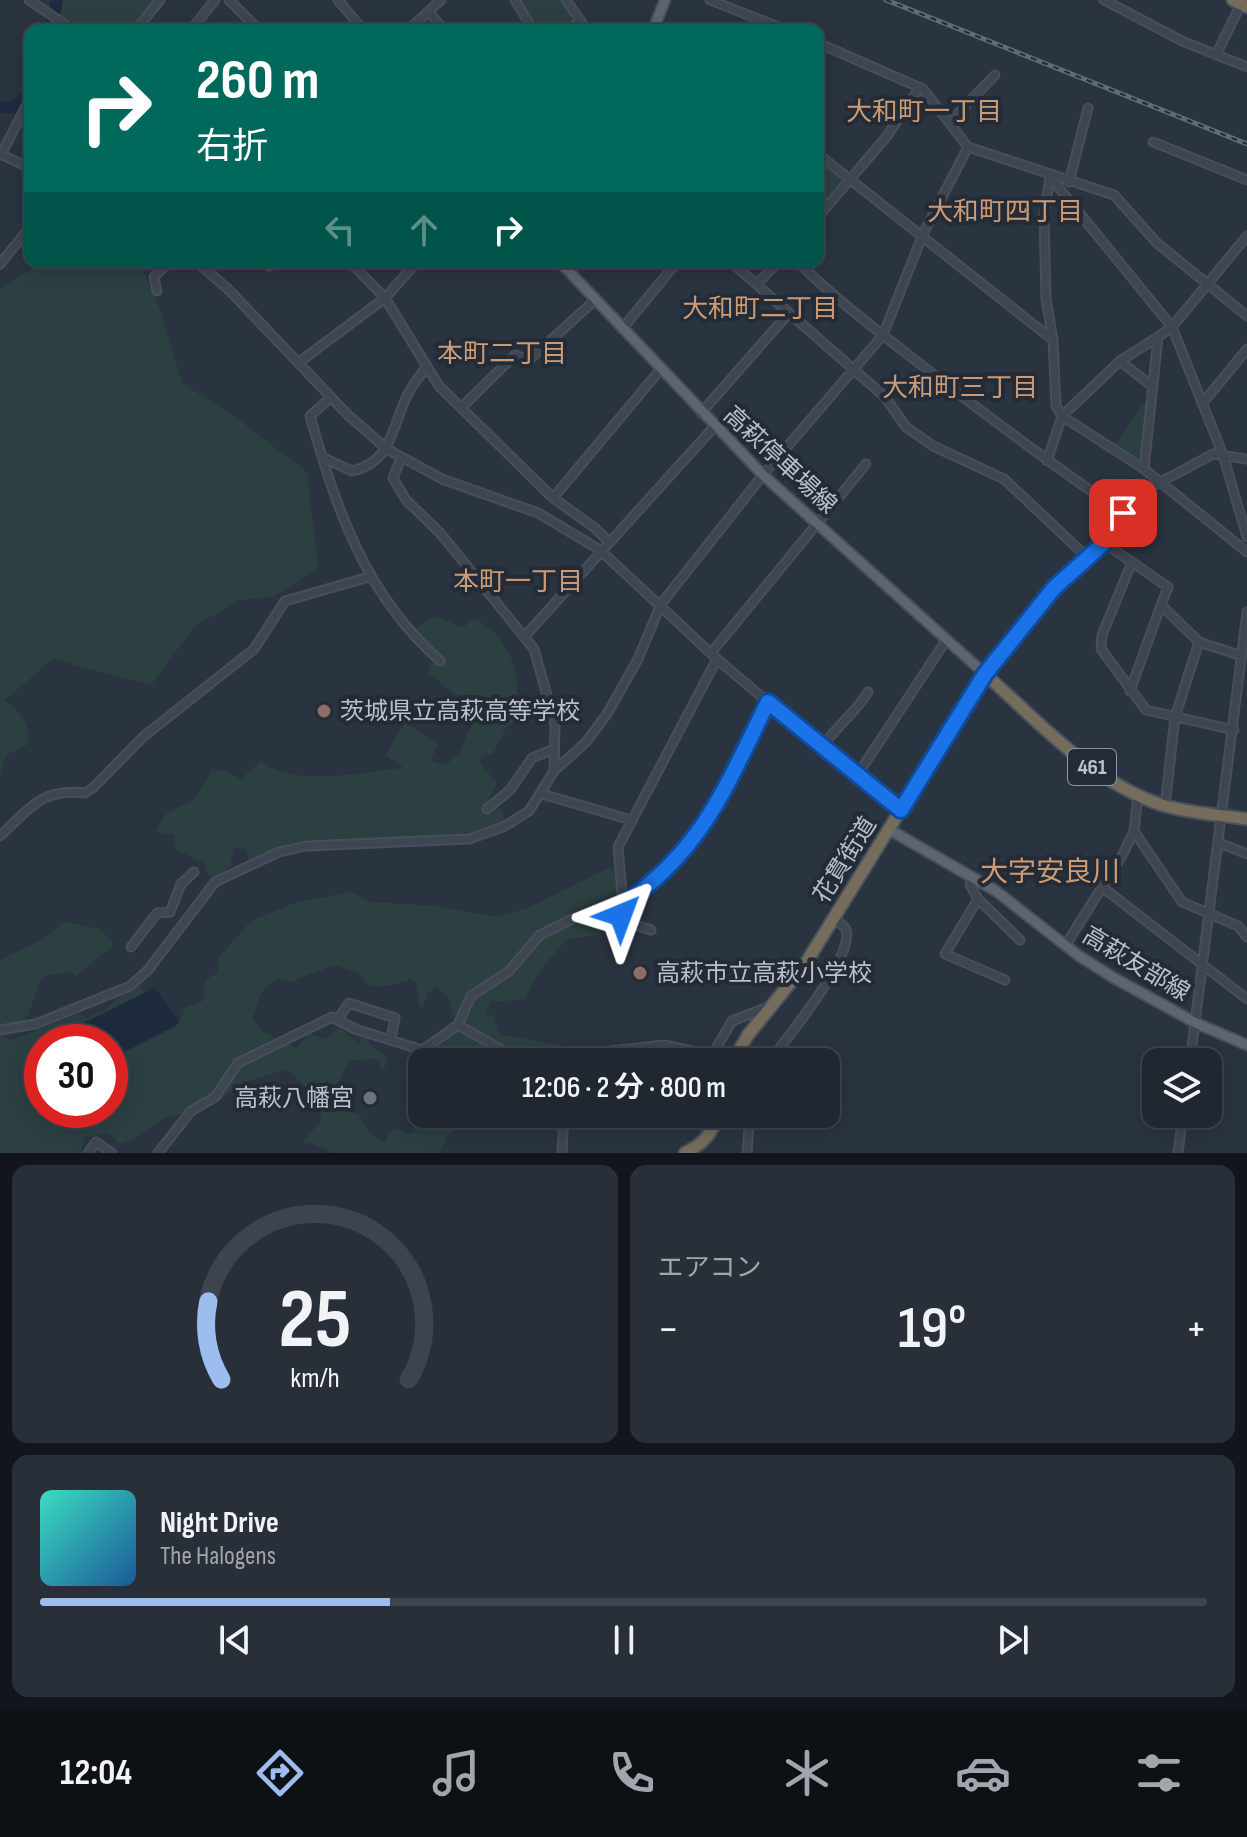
<!DOCTYPE html>
<html lang="ja">
<head>
<meta charset="utf-8">
<style>
  :root { --surface:#202731; --page:#282f39; --text:#f1f3f6; --muted:#a2a5ab; --line:#3d444d; --accent:#9dbdef }
  body { margin:0; font-family:"Sofia Sans Condensed","Noto Sans JP",sans-serif; background:var(--page); color:var(--text); height:100vh; display:flex; flex-direction:column; font-size:30px; white-space:nowrap }
  * { box-sizing:border-box; margin:0 }
  p { font-size:26px; color:var(--muted) }
  .icon { flex:none; width:44px; height:44px; fill:none; stroke:currentColor; stroke-width:2; stroke-linecap:round; stroke-linejoin:round }
  .map { position:relative; height:1153px; overflow:hidden }
  .sheet { display:flex; flex-direction:column; gap:12px; padding:12px; background:#12151b; flex:1 }
  .sheet>* { flex:none }
  .top-card { position:absolute; left:24px; top:24px; width:800px; height:244px; border-radius:16px; box-shadow:0 4px 20px #0003,0 0 0 2px var(--line); background:#00695c; color:#fff; overflow:hidden }
  .tools { position:absolute; left:1142px; top:1048px; display:grid; gap:16px }
  .tools a { display:grid; place-items:center; width:80px; height:80px; border-radius:16px; background:var(--surface); box-shadow:0 4px 20px #0003,0 0 0 2px var(--line); font-size:40px }
  .speed { position:absolute; left:24px; top:1024px; display:flex; gap:16px; font-size:40px; font-weight:700; text-align:center }
  .speed>* { display:grid; place-content:center; width:104px; height:104px; border-radius:50%; background:var(--surface); box-shadow:0 4px 20px #0003,0 0 0 2px var(--line); line-height:1 }
  .speed .limit { border:12px solid #d22; background:#fff; color:#111 }
  .pin { position:absolute; display:grid; place-items:center; width:68px; height:68px; color:#fff; margin:-34px; border-radius:16px; box-shadow:0 4px 12px #0006 }
  .me { position:absolute; width:88px; margin:-44px; rotate:44deg; stroke-linejoin:round; filter:drop-shadow(0 0 6px #0008) }
  .turn { display:flex; align-items:center; gap:28px; height:168px; padding:0 40px; font-size:36px }
  .turn .icon { width:104px; height:104px; stroke-width:2.5 }
  .turn b { display:block; font-size:56px; line-height:68px }
  .lanes { display:flex; align-items:center; height:76px; padding:0 40px; background:#0003; justify-content:center; gap:40px; direction:ltr }
  .lanes .off { opacity:.35 }
  .big { font-size:60px; font-weight:600; line-height:1.1 }
  .sheet .tile { flex:1; display:flex; flex-direction:column; justify-content:center; gap:12px; min-width:0; padding:0 28px; border-radius:16px; background:var(--page) }
  .sheet .dial { align-items:center; gap:0 }
  .dial svg { height:208px; overflow:visible; fill:none; stroke:var(--line); stroke-width:7; stroke-linecap:round; text-anchor:middle }
  .dial text { fill:var(--text); stroke:none }
  .song { display:flex; align-items:center; gap:24px }
  .cover { width:96px; height:96px; border-radius:12px; background:linear-gradient(135deg,hsl(170 70% 55%),hsl(210 70% 35%)) }
  .played { height:8px; border-radius:4px; background:linear-gradient(90deg,var(--accent) 30%,var(--line) 30%) }
  .keys { display:flex; justify-content:space-around; direction:ltr }
  .heat { display:flex; justify-content:space-between; align-items:center; font-size:44px; direction:ltr }
  .sheet .tiles { flex:1; display:grid; gap:12px; grid-template-columns:1fr 1fr }
  .tile:last-child { grid-column:span 2 }
  .trip { position:absolute; left:408px; top:1048px; width:432px; height:80px; border-radius:16px; background:var(--surface); box-shadow:0 4px 20px #0003,0 0 0 2px var(--line); font-weight:600; line-height:80px; text-align:center }
  .menu { display:flex; height:128px; justify-content:space-around; align-items:center; background:#0d1014; color:var(--muted) }
  .menu .icon { width:56px; height:56px }
  .menu .selected { color:var(--accent) }
  .menu b { font-size:36px; color:var(--text) }
  .map>svg:first-child { display:block }
  .green { fill:#2c4042 }
  .water { fill:#1e2b3f }
  .lines { fill:none; stroke-linecap:round; stroke-linejoin:round }
  .river { stroke:#1e2b3f; stroke-width:12 }
  .minor-casing { stroke:#484f5b; stroke-width:11 }
  .major-casing { stroke:#484f5b; stroke-width:13 }
  .highway-casing { stroke:#49515c; stroke-width:15 }
  .minor { stroke:#3e4651; stroke-width:7 }
  .major { stroke:#5d6571; stroke-width:9 }
  .highway { stroke:#766c5c; stroke-width:11 }
  .rail-casing { stroke:#616a78; stroke-width:5 }
  .rail { stroke:#232b37; stroke-width:2; stroke-dasharray:6; stroke-linecap:butt }
  .route-casing { stroke:#114b97; stroke-width:20 }
  .route { stroke:#1a73e8; stroke-width:14 }
  .education-dot { fill:#8d6e63; stroke:#232b37; stroke-width:3 }
  .worship-dot { fill:#6b7280; stroke:#232b37; stroke-width:3 }
  .labels { text-anchor:middle; dominant-baseline:central; stroke-width:8; stroke-linejoin:round; paint-order:stroke }
  .shield { fill:#232b37; stroke:#8d949f; stroke-width:2 }
  .shield-label { font-size:22px; font-weight:bold; fill:#bbc1cb }
  .street-label { font-size:24px; fill:#bbc1cb; stroke:#232b37 }
  .poi-label { font-size:24px; fill:#bbc1cb; stroke:#232b37; text-anchor:start }
  .neighbourhood-label { font-size:26px; fill:#cc9b75; stroke:#232b37 }
  .quarter-label { font-size:28px; fill:#cc9b75; stroke:#232b37 }
</style>
</head>
<body>
<div class="map">
<svg width="1247" height="1153" viewBox="0 0 1247 1153">
  <rect width="100%" height="100%" fill="#2a3441"/>
  <path class="green" d="M57 0H158L134 30H74L59 19Z
    M515 0H566L579 21 569 30H533Z
    M818 158 845 178 818 209Z
    M44 262H139L160 309 182 383 235 417 307 472 318 567 275 596 240 600 195 626 151 685 53 659 5 700C21 714 32 723 27 745L6 755 0 774V288Z
    M1143 403 1149 405 1142 463 1115 445Z
    M437 616 462 628 475 619C515 640 522 680 515 721L506 728 493 753 483 756 480 762 497 784 482 812 501 809 505 821 464 834 347 841 305 840 283 846 250 863 245 849 234 847 230 867 217 877 208 874 204 863 175 849 174 835 155 831 166 814 192 801 212 771H226L241 779 261 761C296 789 363 771 404 768L385 755 405 723 439 744 430 760 444 766 459 754 474 719 485 705 475 696 456 695 429 673 431 664 442 659 441 655 414 632 422 623Z
    M609 868 615 870 618 888 615 899 604 904 597 914 605 919 624 921 628 932 567 939 540 970 525 999 497 1002 492 999 485 1014 494 1016 499 1034 571 1047 576 1056 575 1062H422V1070H418L419 1054 463 1024V1018L453 1016 448 995 436 987 428 993 423 1007 419 1005 416 983 411 979 388 986H369L362 975 334 965 290 982 277 979 263 990 252 1018 263 1032 297 1048 309 1033 325 1039 339 1027 359 1044 360 1037 368 1038 369 1045 386 1055 385 1069 381 1070 380 1059 349 1060 336 1088 311 1091 287 1069 245 1082 216 1103 165 1118 136 1138 119 1144 108 1133 84 1138 81 1153H0V1035L13 1040 77 1014 87 1018 97 1012 102 1013 120 996 140 986 145 992 132 1005 111 1009 96 1042H42V1110H110V1056L179 1024 185 1008 203 1001 205 983C212 971 220 980 218 958L251 921 297 902 351 892 370 902 436 906 498 917 528 908Z
    M64 922 101 929 114 945 76 976 69 971 42 977 26 1020 13 1026 0 1024V960L42 940Z
    M422 1084V1114H551L520 1130 505 1124 463 1123 448 1135 439 1153H334L310 1143 301 1145 320 1122 324 1092 329 1091 338 1096 345 1110 360 1115C363 1127 373 1140 386 1142L389 1132 395 1128 406 1134 415 1132 409 1091Z"/>
  <path class="water" d="M155 988 178 1019 177 1025 121 1054 110 1064V1042H52L75 1027Z"/>
  <g class="lines">
    <path class="river" d="M55 11 57 0
      M49 30 52 21
      M0 107H14L30 93"/>
    <defs>
      <path id="minor" d="M29 0 73 30
        M229 0 259 30
        M338 0 363 30
        M515 0 533 30
        M566 0 587 30
        M710 0 786 30
        M1104 0 1182 41 1247 67
        M429 12 444 30
        M136 30 160 0
        M191 30 215 0
        M408 30 441 0
        M569 30 579 21
        M818 43 923 89 968 147 1114 195 1157 243 1247 316
        M1216 55 1241 4
        M950 122 995 75
        M1153 142 1247 180
        M0 154 30 168
        M818 154 1053 340
        M1 155 30 98
        M1069 182 1088 108
        M818 217 887 136 920 87
        M197 262 229 290 348 415 387 449 442 479 538 513 600 550 717 659 856 777 901 810
        M265 262 269 266 272 262
        M350 262 385 298 439 386 553 498 595 528 609 542
        M731 262 885 397 906 427 933 446 1004 479 1088 558
        M798 262C836 300 878 331 920 364 987 416 1054 466 1123 513
        M0 264 30 227
        M757 284 778 262
        M157 291 154 277 169 262
        M622 329 677 262
        M1158 337 1172 327 1247 236
        M1120 361 1153 387
        M298 363 385 298 417 262
        M331 397 310 416C337 511 365 594 440 661
        M1202 404 1247 349
        M461 408 515 355 529 360 595 300
        M701 413 788 314
        M324 458 352 471C391 462 391 431 406 398 411 386 420 376 427 366
        M401 458 393 478 406 500 440 533 534 649 555 724 554 771
        M1047 461 1062 416 1120 361 1158 337 1144 469 1062 416 1056 406 1053 340 1046 299 1044 215 1050 177 1172 327 1223 455 1247 537
        M1144 469 1247 552
        M553 498 660 370
        M1104 543 1168 587 1161 605 1199 642 1242 656
        M1132 562 1102 635 1101 649 1146 710 1234 730
        M525 636 714 427
        M711 653 866 464
        M985 674 1054 588 1104 543 1123 513 1146 490 1213 454 1247 459
        M1130 691 1161 605
        M822 747C836 727 856 712 868 692
        M856 777 947 639
        M542 794 631 820
        M1165 806 1175 717 1199 642
        M487 809 510 790 532 758 554 749
        M1134 831 1182 902 1238 926 1247 937
        M0 836C30 808 42 788 85 793L94 787 143 737 254 649 285 601 369 577
        M1219 843 1247 854
        M975 879 970 885 978 899 1020 940
        M1102 887 1247 999
        M978 899 945 954 1005 980
        M623 904C704 849 726 786 768 702
        M621 915 623 905 618 847 717 659
        M1065 946 1123 854 1134 831 1138 795
        M131 947 157 913 170 912 181 884 194 872
        M338 1019 349 1003 395 1018 391 1039
        M458 1025 506 1052 528 1060 560 1062
        M0 1030 36 1024 130 986 148 970 215 882 279 852 306 846 469 839 503 827 529 811 554 771 586 742 607 714 638 659 661 604 763 475 883 335 923 234 968 147
        M566 1062 575 1055 664 1045 712 1055 732 1021 771 1006
        M769 1062C787 1038 855 956 846 929L834 917
        M1190 1062 1247 612
        M88 1153 96 1142 112 1153
        M158 1153 191 1111 215 1097 238 1063 332 1017 355 1029 422 1050 458 1025 471 996 509 971 540 935 574 918 621 915 626 922 651 930
        M562 1153 564 1114
        M747 1153 750 1114
        M1178 1153 1183 1114"/>
      <path id="major" d="M653 30 665 0
        M560 262 763 475 985 674
        M890 830 996 891 1079 956 1114 978 1196 1023 1247 1045"/>
      <path id="highway" d="M1233 0 1247 7
        M732 1062 748 1035 804 966 985 674C1039 722 1092 782 1162 805 1189 813 1219 815 1247 819
        M685 1153C703 1144 713 1133 718 1114"/>
    </defs>
    <use href="#minor" class="minor-casing"/>
    <use href="#major" class="major-casing"/>
    <use href="#highway" class="highway-casing"/>
    <use href="#minor" class="minor"/>
    <use href="#major" class="major"/>
    <use href="#highway" class="highway"/>
    <defs>
      <path id="rail" d="M886 0 1247 144"/>
    </defs>
    <use href="#rail" class="rail-casing"/>
    <use href="#rail" class="rail"/>
  </g>
  <g class="lines">
    <defs>
      <path id="route" d="M621 915 623 904C703 850 727 784 768 702L901 810 985 674 1054 588 1104 543 1123 513"/>
    </defs>
    <use href="#route" class="route-casing"/>
    <use href="#route" class="route"/>
  </g>
  <g class="education-dot">
    <circle cx="324" cy="711" r="8"/>
    <circle cx="640" cy="973" r="8"/>
  </g>
  <circle class="worship-dot" cx="370" cy="1098" r="8"/>
  <g class="labels">
    <rect class="shield" x="1068" y="749" width="48" height="36" rx="6"/>
    <g class="shield-label">
      <text x="1092" y="767">461</text>
    </g>
    <g class="street-label">
      <text transform="translate(780 460) rotate(43)">高萩停車場線</text>
      <text transform="translate(845 860) rotate(-58)">花貫街道</text>
      <text transform="translate(1136 964) rotate(31)">高萩友部線</text>
    </g>
    <g class="poi-label">
      <text x="340" y="711">茨城県立高萩高等学校</text>
      <text x="656" y="973">高萩市立高萩小学校</text>
      <text x="354" y="1098" text-anchor="end">高萩八幡宮</text>
    </g>
    <g class="neighbourhood-label">
      <text x="924" y="112">大和町一丁目</text>
      <text x="1005" y="212">大和町四丁目</text>
      <text x="760" y="309">大和町二丁目</text>
      <text x="502" y="354">本町二丁目</text>
      <text x="960" y="388">大和町三丁目</text>
      <text x="518" y="582">本町一丁目</text>
    </g>
    <g class="quarter-label">
      <text x="1050" y="872">大字安良川</text>
    </g>
  </g>
</svg>
<div class="tools">
<a><svg class="icon" aria-label="layers" viewBox="0 0 24 24"><path d="M12 4l9 5-9 5-9-5zM3 14l9 5 9-5"/></svg></a>
</div>
<div class="speed"><div class="limit">30</div></div>
<div class="pin" style="left:1123px;top:513px;background:#d93025"><svg class="icon" aria-label="arrive" viewBox="0 0 24 24"><path d="M6 21V4h12l-3 4 3 4H6"/></svg></div>
<svg class="me" style="left:621px;top:915px" viewBox="-20 -20 40 40"><path d="M0-17L14 15 0 8-14 15z" fill="#1a73e8" stroke="#fff" stroke-width="4"/></svg>
<div class="trip">12:06 · 2 分 · 800 m</div>
<div class="top-card">
<div class="turn"><svg class="icon" aria-label="right" viewBox="0 0 24 24"><path d="M7 20v-9h11M14 6l5 5-5 5"/></svg><div><b>260 m</b>右折</div></div>
<div class="lanes"><svg class="icon off" aria-label="left" viewBox="0 0 24 24"><path d="M17 20v-9H6M10 6l-5 5 5 5"/></svg><svg class="icon off" aria-label="ahead" viewBox="0 0 24 24"><path d="M12 20V5M6 11l6-6 6 6"/></svg><svg class="icon" aria-label="right" viewBox="0 0 24 24"><path d="M7 20v-9h11M14 6l5 5-5 5"/></svg></div>
</div>
</div>
<section class="sheet">
<div class="tiles">
<div class="tile dial"><svg viewBox="0 0 100 80">
<path d="M14 69A42 42 0 1 1 86 69"/>
<path d="M14 69A42 42 0 0 1 9 39" stroke="#9dbdef"/>
<text x="50" y="56" font-size="32" font-weight="700">25</text>
<text x="50" y="72" font-size="11">km/h</text>
</svg></div>
<div class="tile"><p>エアコン</p>
<div class="heat"><a>−</a><b class="big">19°</b><a>+</a></div>
</div>
<div class="tile">
<div class="song"><i class="cover"></i><div><b>Night Drive</b><p>The Halogens</p></div></div>
<div class="played"></div>
<div class="keys"><svg class="icon" aria-label="previous" viewBox="0 0 24 24"><path d="M18 5L8 12l10 7zM5 5v14"/></svg><svg class="icon" aria-label="pause" viewBox="0 0 24 24"><path d="M8 5v14M16 5v14"/></svg><svg class="icon" aria-label="next" viewBox="0 0 24 24"><path d="M6 5l10 7-10 7zM19 5v14"/></svg></div>
</div>
</div>
</section>
<nav class="menu">
<b>12:04</b>
<svg class="icon selected" aria-label="directions" viewBox="0 0 24 24"><path d="M12 3l9 9-9 9-9-9zM9 14v-3h6M13 9l2 2-2 2"/></svg>
<svg class="icon" aria-label="music" viewBox="0 0 24 24"><path d="M9 18V5l10-2v13"/><circle cx="6" cy="18" r="3"/><circle cx="16" cy="16" r="3"/></svg>
<svg class="icon" aria-label="phone" viewBox="0 0 24 24"><path d="M5 4h4l2 5-3 2q2 4 5 5l2-3 5 2v4C11 20 4 13 5 4z"/></svg>
<svg class="icon" aria-label="climate" viewBox="0 0 24 24"><path d="M12 3v18M4 7l16 10M4 17L20 7"/></svg>
<svg class="icon" aria-label="car" viewBox="0 0 24 24"><path d="M5 17H2v-5l4-1 3-4h7l3 4 3 1v5h-3M9 17h6M6 11h13"/><circle cx="7" cy="17" r="2"/><circle cx="17" cy="17" r="2"/></svg>
<svg class="icon" aria-label="filters" viewBox="0 0 24 24"><path d="M4 7h16M4 17h16"/><circle cx="9" cy="7" r="2"/><circle cx="15" cy="17" r="2"/></svg>
</nav>
</body>
</html>
